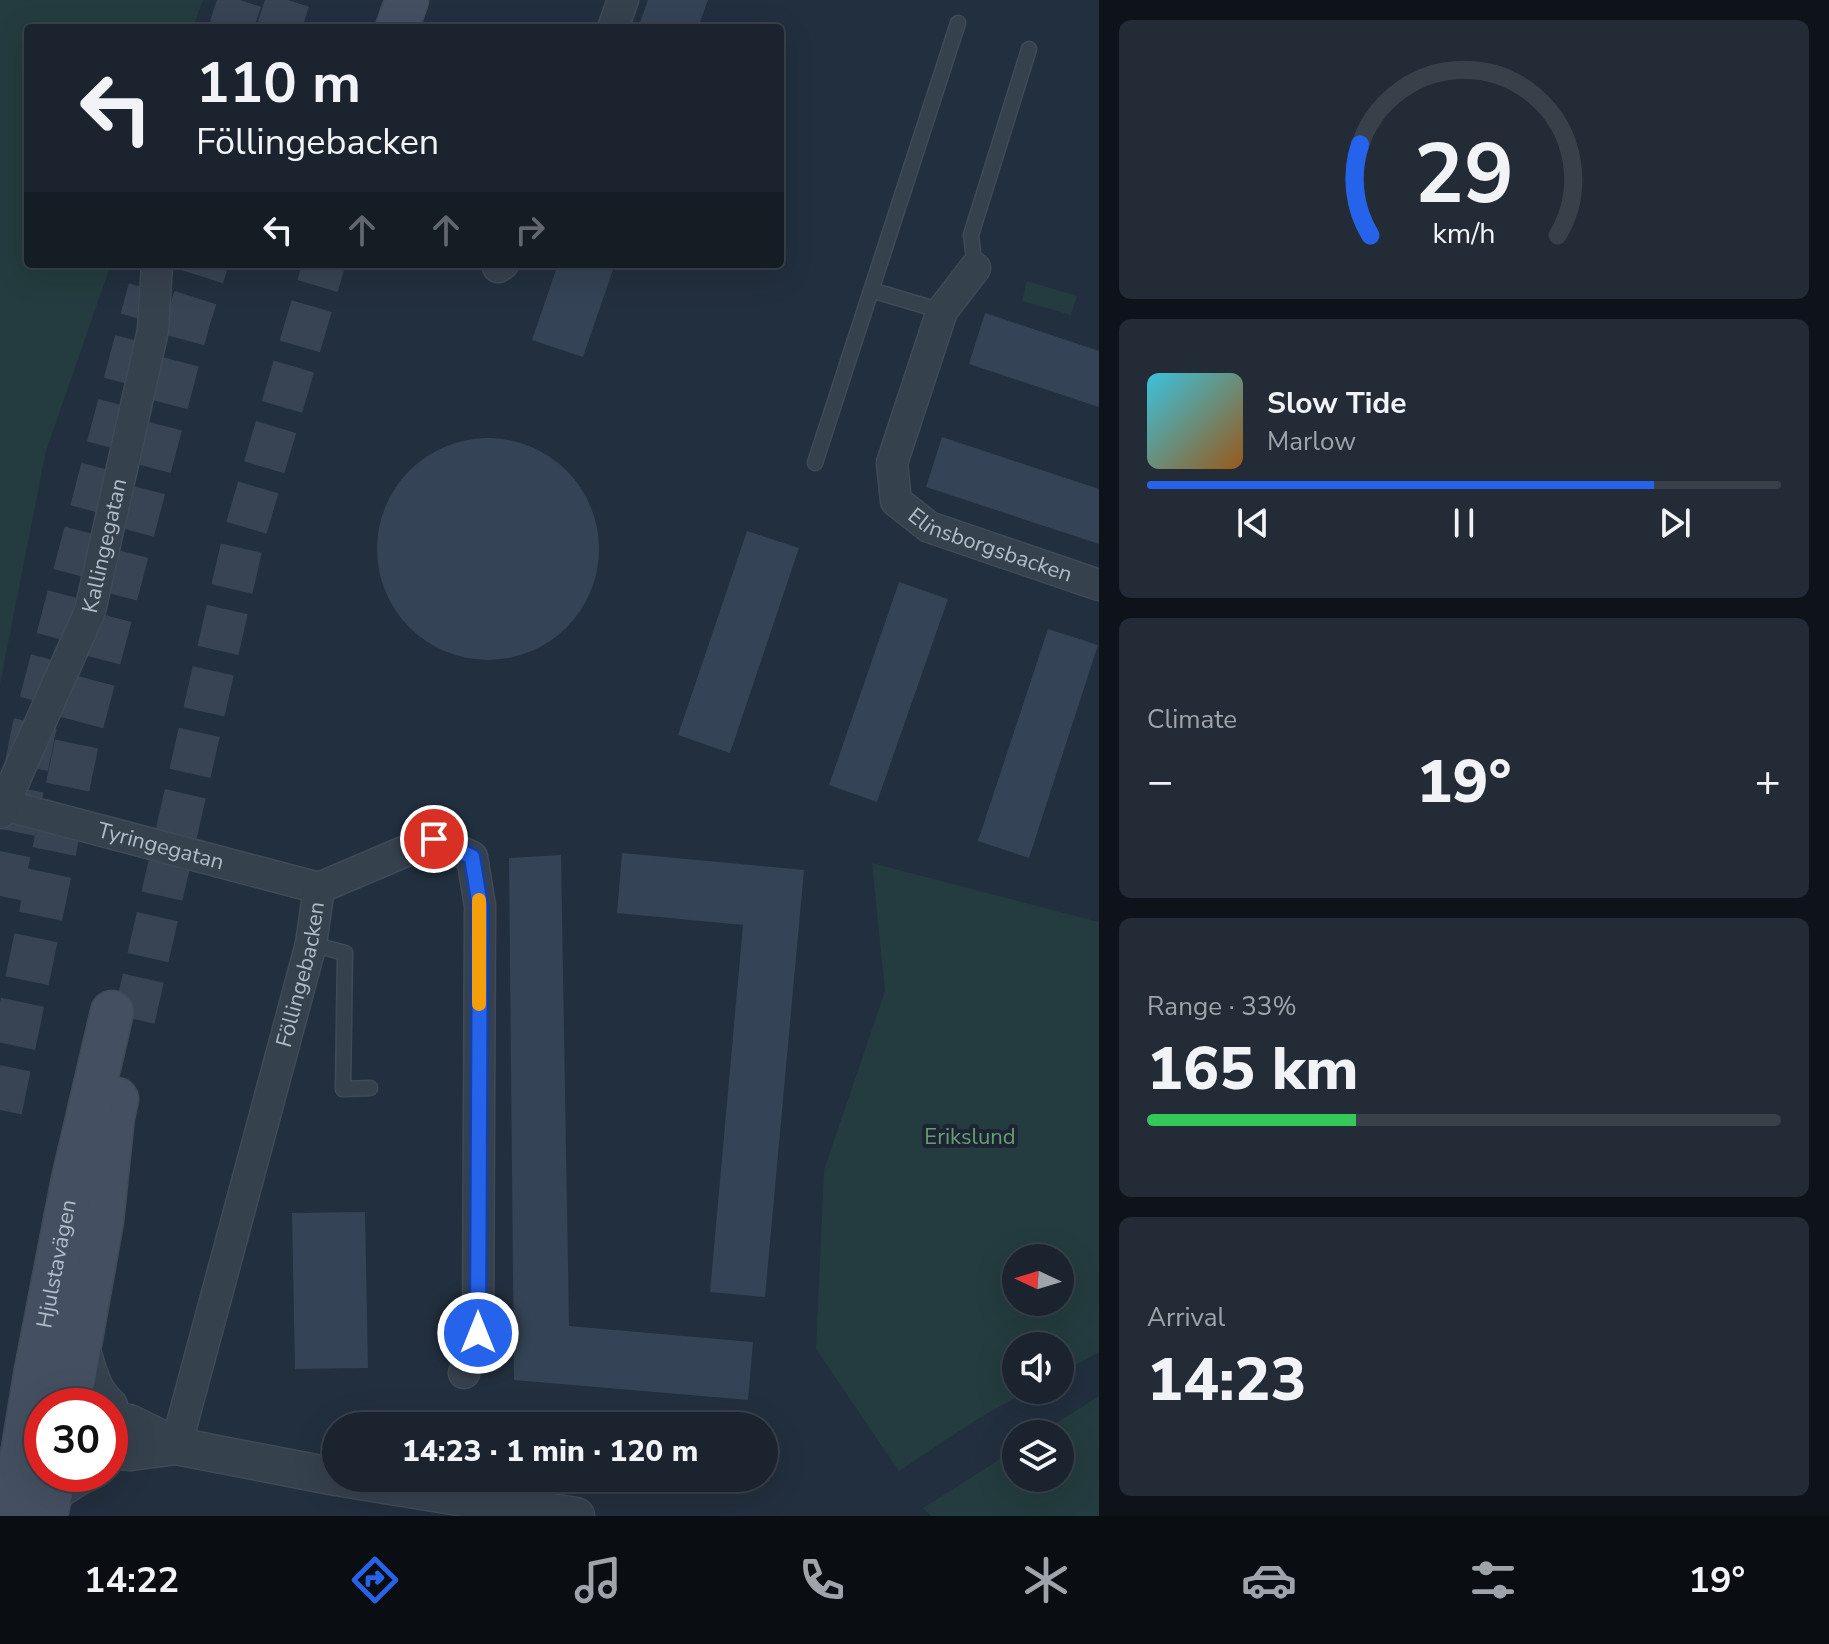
<!DOCTYPE html>
<html lang="en">
<head>
<meta charset="utf-8">
<style>
  :root { --surface:#1a232e; --page:#232b36; --text:#f1f3f6; --muted:#9fa4aa; --line:#38404a; --accent:#2563eb }
  body { margin:0; font-family:"Nunito Sans",sans-serif; background:var(--page); color:var(--text); height:100vh; display:flex; flex-direction:column; font-size:30px; white-space:nowrap }
  * { box-sizing:border-box; margin:0 }
  p { font-size:26px; color:var(--muted) }
  .icon { flex:none; width:44px; height:44px; fill:none; stroke:currentColor; stroke-width:2; stroke-linecap:round; stroke-linejoin:round }
  .map { position:relative; flex:1; overflow:hidden }
  .details { display:flex; flex-direction:column; gap:20px; padding:20px; background:#0e1319; width:730px }
  .details>* { flex:none }
  .hud { position:absolute; left:24px; top:24px; width:760px; height:244px; border-radius:8px; box-shadow:0 8px 32px #0002,0 0 0 2px var(--line); background:#1a232e; color:var(--text); overflow:hidden }
  .needle { width:52px; rotate:274deg }
  .fabs { position:absolute; left:1002px; top:1244px; display:grid; gap:16px }
  .fabs a { display:grid; place-items:center; width:72px; height:72px; border-radius:50%; background:var(--surface); box-shadow:0 8px 32px #0002,0 0 0 2px var(--line); font-size:40px }
  .speed { position:absolute; left:24px; top:1388px; display:flex; gap:16px; font-size:40px; font-weight:700; text-align:center }
  .speed>* { display:grid; place-content:center; width:104px; height:104px; border-radius:50%; background:var(--surface); box-shadow:0 8px 32px #0002,0 0 0 2px var(--line); line-height:1 }
  .speed .limit { border:12px solid #d22; background:#fff; color:#111 }
  .pin { position:absolute; display:grid; place-items:center; width:68px; height:68px; color:#fff; margin:-34px; border:4px solid #fff; border-radius:50%; box-shadow:0 2px 8px #0007 }
  .me { position:absolute; width:88px; margin:-44px; rotate:0deg; stroke-linejoin:round; filter:drop-shadow(0 0 6px #0008) }
  .turn { display:flex; align-items:center; gap:28px; height:168px; padding:0 40px; font-size:36px }
  .turn .icon { width:104px; height:104px; stroke-width:2.5 }
  .turn b { display:block; font-size:56px; line-height:68px }
  .lanes { display:flex; align-items:center; height:76px; padding:0 40px; background:#0003; justify-content:center; gap:40px; direction:ltr }
  .lanes .off { opacity:.35 }
  .big { font-size:60px; font-weight:800; line-height:1.1 }
  .details .widget { flex:1; display:flex; flex-direction:column; justify-content:center; gap:12px; min-width:0; padding:0 28px; border-radius:12px; background:var(--page) }
  .details .dial { align-items:center; gap:0 }
  .dial svg { height:208px; overflow:visible; fill:none; stroke:var(--line); stroke-width:7; stroke-linecap:round; text-anchor:middle }
  .dial text { fill:var(--text); stroke:none }
  .song { display:flex; align-items:center; gap:24px }
  .cover { width:96px; height:96px; border-radius:12px; background:linear-gradient(135deg,hsl(190 70% 55%),hsl(30 70% 35%)) }
  .played { height:8px; border-radius:4px; background:linear-gradient(90deg,var(--accent) 80%,var(--line) 80%) }
  .keys { display:flex; justify-content:space-around; direction:ltr }
  .heat { display:flex; justify-content:space-between; align-items:center; font-size:44px; direction:ltr }
  .charge { height:12px; border-radius:6px; background:linear-gradient(90deg,#34c759 33%,var(--line) 0) }
  .trip { position:absolute; left:322px; top:1412px; width:456px; height:80px; border-radius:40px; background:var(--surface); box-shadow:0 8px 32px #0002,0 0 0 2px var(--line); font-weight:800; line-height:80px; text-align:center }
  .tabs { display:flex; height:128px; justify-content:space-around; align-items:center; background:#0a0e12; color:var(--muted) }
  .tabs .icon { width:56px; height:56px }
  .tabs .selected { color:var(--accent) }
  .tabs b { font-size:36px; color:var(--text) }
  main { display:flex; flex:1; min-height:0 }
  .map>svg:first-child { display:block }
  .green { fill:#243c3f; fill-rule:evenodd }
  .building { fill:#344355 }
  .lines { fill:none; stroke-linecap:round; stroke-linejoin:round }
  .secondary-tunnel { stroke:#384453; stroke-width:42; stroke-dasharray:42 21; stroke-linecap:butt }
  .motorway-tunnel { stroke:#384453; stroke-width:44; stroke-dasharray:44 22; stroke-linecap:butt }
  .service-casing { stroke:#404a57; stroke-width:17 }
  .minor-casing { stroke:#404a57; stroke-width:33 }
  .tertiary-casing { stroke:#404a57; stroke-width:39 }
  .secondary-casing { stroke:#404a57; stroke-width:45 }
  .service { stroke:#36414e; stroke-width:14 }
  .minor { stroke:#36414e; stroke-width:30 }
  .tertiary { stroke:#36414e; stroke-width:36 }
  .secondary { stroke:#445061; stroke-width:42 }
  .route-casing { stroke:#184099; stroke-width:20 }
  .route { stroke:#2563eb; stroke-width:14 }
  .slow { stroke:#f59e0b; stroke-width:14 }
  .labels { text-anchor:middle; dominant-baseline:central; stroke-width:8; stroke-linejoin:round; paint-order:stroke }
  .street-label { font-size:22px; fill:#b2bbc9; stroke:#1c2633 }
  .park-label { font-size:22px; fill:#689c73; stroke:#1c2633 }
</style>
</head>
<body>
<main>
<div class="map">
<svg width="1099" height="1516" viewBox="0 0 1099 1516">
  <rect width="100%" height="100%" fill="#222f3e"/>
  <path class="green" d="M0 0H203L193 28H28V264H111L46 451 0 684Z
    M1027 281 1077 296 1071 315 1022 301Z
    M872 863 1099 922V1352L1060 1374V1346H1016V1390H1030L979 1418 899 1471 816 1349 824 1170 885 991ZM1060 1258V1302H1016V1258Z
    M1099 1396V1516H931L923 1508 1016 1449V1478H1060V1434H1039Z"/>
  <path class="building" d="M648 0H708L698 28H638Z
    M558 264H615L583 357 532 340Z
    M985 313 1099 351V407L969 364Z
    M942 437 1099 489V544L926 487Z
    M377 549a111 111 0 1 1 222 0a111 111 0 1 1-222 0Z
    M747 531 799 548 730 753 678 735Z
    M899 582 948 599 877 802 829 785Z
    M1048 629 1098 645 1029 858 978 841Z
    M622 853 804 870 765 1297 710 1292 743 925 617 913Z
    M561 855 569 1326 753 1342 748 1400 514 1380 509 858Z
    M365 1212 368 1368 295 1369 292 1213Z"/>
  <g class="lines">
    <path class="secondary-tunnel" d="M134 1019 244 536 324 264"/>
    <path class="motorway-tunnel" d="M231 28 240 0
      M279 28 288 0
      M0 896 34 729 150 289
      M0 1110 77 742 188 321 206 264"/>
    <defs>
      <path id="service" d="M975 268 971 235 1029 49
        M871 290 942 311
        M815 463 958 23
        M311 944 345 953 343 1089 370 1088"/>
      <g id="minor">
        <path d="M613 28 623 0"/>
        <path d="M498 267 503 264"/>
        <path id="s1" d="M975 268 942 311 892 463 896 501 929 527 1099 585"/>
        <path id="s2" d="M4 805 319 888"/>
        <path id="s3" d="M0 813 90 611 153 330 157 264"/>
        <path id="s4" d="M176 1446 311 944 319 888 434 839 472 857 480 906 478 1333 464 1373"/>
      </g>
      <path id="tertiary" d="M80 1344C87 1366 91 1391 109 1406
        M110 1419 129 1423 176 1446 336 1477
        M110 1450 131 1452 176 1446
        M342 1478 576 1516
        M51 1494 83 1474"/>
      <g id="secondary">
        <path d="M397 28 407 0"/>
        <path d="M69 1406 102 1221 113 1117 117 1099"/>
        <path id="s5" d="M12 1516 35 1375 73 1179 112 1012"/>
        <path d="M46 1516 55 1474"/>
      </g>
    </defs>
    <use href="#service" class="service-casing"/>
    <use href="#minor" class="minor-casing"/>
    <use href="#tertiary" class="tertiary-casing"/>
    <use href="#secondary" class="secondary-casing"/>
    <use href="#service" class="service"/>
    <use href="#minor" class="minor"/>
    <use href="#tertiary" class="tertiary"/>
    <use href="#secondary" class="secondary"/>
  </g>
  <g class="lines">
    <defs>
      <path id="route" d="M434 839 472 857 480 906 478 1333"/>
    </defs>
    <use href="#route" class="route-casing"/>
    <use href="#route" class="route"/>
    <path class="slow" d="M479 900V1004"/>
  </g>
  <g class="labels">
    <g class="street-label">
      <text stroke="none"><textPath href="#s1" startOffset="358">Elinsborgsbacken</textPath></text>
      <text stroke="none"><textPath href="#s3" startOffset="288">Kallingegatan</textPath></text>
      <text stroke="none"><textPath href="#s2" startOffset="162">Tyringegatan</textPath></text>
      <text stroke="none"><textPath href="#s4" startOffset="488">Föllingebacken</textPath></text>
      <text stroke="none"><textPath href="#s5" startOffset="256">Hjulstavägen</textPath></text>
    </g>
    <g class="park-label">
      <text x="970" y="1137">Erikslund</text>
    </g>
  </g>
</svg>
<div class="fabs">
<a><svg class="needle" viewBox="-14 -14 28 28"><path d="M0-13l5 13h-10z" fill="#e53935"/><path d="M0 13l5-13h-10z" fill="#9fa4aa"/></svg></a>
<a><svg class="icon" aria-label="sound" viewBox="0 0 24 24"><path d="M4 9h4l5-4v14l-5-4H4zM17 9q2 3 0 6"/></svg></a>
<a><svg class="icon" aria-label="layers" viewBox="0 0 24 24"><path d="M12 4l9 5-9 5-9-5zM3 14l9 5 9-5"/></svg></a>
</div>
<div class="speed"><div class="limit">30</div></div>
<div class="pin" style="left:434px;top:839px;background:#d93025"><svg class="icon" aria-label="arrive" viewBox="0 0 24 24"><path d="M6 21V4h12l-3 4 3 4H6"/></svg></div>
<svg class="me" style="left:478px;top:1333px" viewBox="-20 -20 40 40"><circle r="17" fill="#2563eb" stroke="#fff" stroke-width="3"/><path d="M0-11L8 9 0 5-8 9z" fill="#fff"/></svg>
<div class="trip">14:23 · 1 min · 120 m</div>
<div class="hud">
<div class="turn"><svg class="icon" aria-label="left" viewBox="0 0 24 24"><path d="M17 20v-9H6M10 6l-5 5 5 5"/></svg><div><b>110 m</b>Föllingebacken</div></div>
<div class="lanes"><svg class="icon" aria-label="left" viewBox="0 0 24 24"><path d="M17 20v-9H6M10 6l-5 5 5 5"/></svg><svg class="icon off" aria-label="ahead" viewBox="0 0 24 24"><path d="M12 20V5M6 11l6-6 6 6"/></svg><svg class="icon off" aria-label="ahead" viewBox="0 0 24 24"><path d="M12 20V5M6 11l6-6 6 6"/></svg><svg class="icon off" aria-label="right" viewBox="0 0 24 24"><path d="M7 20v-9h11M14 6l5 5-5 5"/></svg></div>
</div>
</div>
<section class="details">
<div class="widget dial"><svg viewBox="0 0 100 80">
<path d="M14 69A42 42 0 1 1 86 69"/>
<path d="M14 69A42 42 0 0 1 10 34" stroke="#2563eb"/>
<text x="50" y="56" font-size="32" font-weight="700">29</text>
<text x="50" y="72" font-size="11">km/h</text>
</svg></div>
<div class="widget">
<div class="song"><i class="cover"></i><div><b>Slow Tide</b><p>Marlow</p></div></div>
<div class="played"></div>
<div class="keys"><svg class="icon" aria-label="previous" viewBox="0 0 24 24"><path d="M18 5L8 12l10 7zM5 5v14"/></svg><svg class="icon" aria-label="pause" viewBox="0 0 24 24"><path d="M8 5v14M16 5v14"/></svg><svg class="icon" aria-label="next" viewBox="0 0 24 24"><path d="M6 5l10 7-10 7zM19 5v14"/></svg></div>
</div>
<div class="widget"><p>Climate</p>
<div class="heat"><a>−</a><b class="big">19°</b><a>+</a></div>
</div>
<div class="widget"><p>Range · 33%</p><b class="big">165 km</b><div class="charge"></div></div>
<div class="widget"><p>Arrival</p><b class="big">14:23</b></div>
</section>
</main>
<nav class="tabs">
<b>14:22</b>
<svg class="icon selected" aria-label="directions" viewBox="0 0 24 24"><path d="M12 3l9 9-9 9-9-9zM9 14v-3h6M13 9l2 2-2 2"/></svg>
<svg class="icon" aria-label="music" viewBox="0 0 24 24"><path d="M9 18V5l10-2v13"/><circle cx="6" cy="18" r="3"/><circle cx="16" cy="16" r="3"/></svg>
<svg class="icon" aria-label="phone" viewBox="0 0 24 24"><path d="M5 4h4l2 5-3 2q2 4 5 5l2-3 5 2v4C11 20 4 13 5 4z"/></svg>
<svg class="icon" aria-label="climate" viewBox="0 0 24 24"><path d="M12 3v18M4 7l16 10M4 17L20 7"/></svg>
<svg class="icon" aria-label="car" viewBox="0 0 24 24"><path d="M5 17H2v-5l4-1 3-4h7l3 4 3 1v5h-3M9 17h6M6 11h13"/><circle cx="7" cy="17" r="2"/><circle cx="17" cy="17" r="2"/></svg>
<svg class="icon" aria-label="filters" viewBox="0 0 24 24"><path d="M4 7h16M4 17h16"/><circle cx="9" cy="7" r="2"/><circle cx="15" cy="17" r="2"/></svg>
<b>19°</b>
</nav>
</body>
</html>
